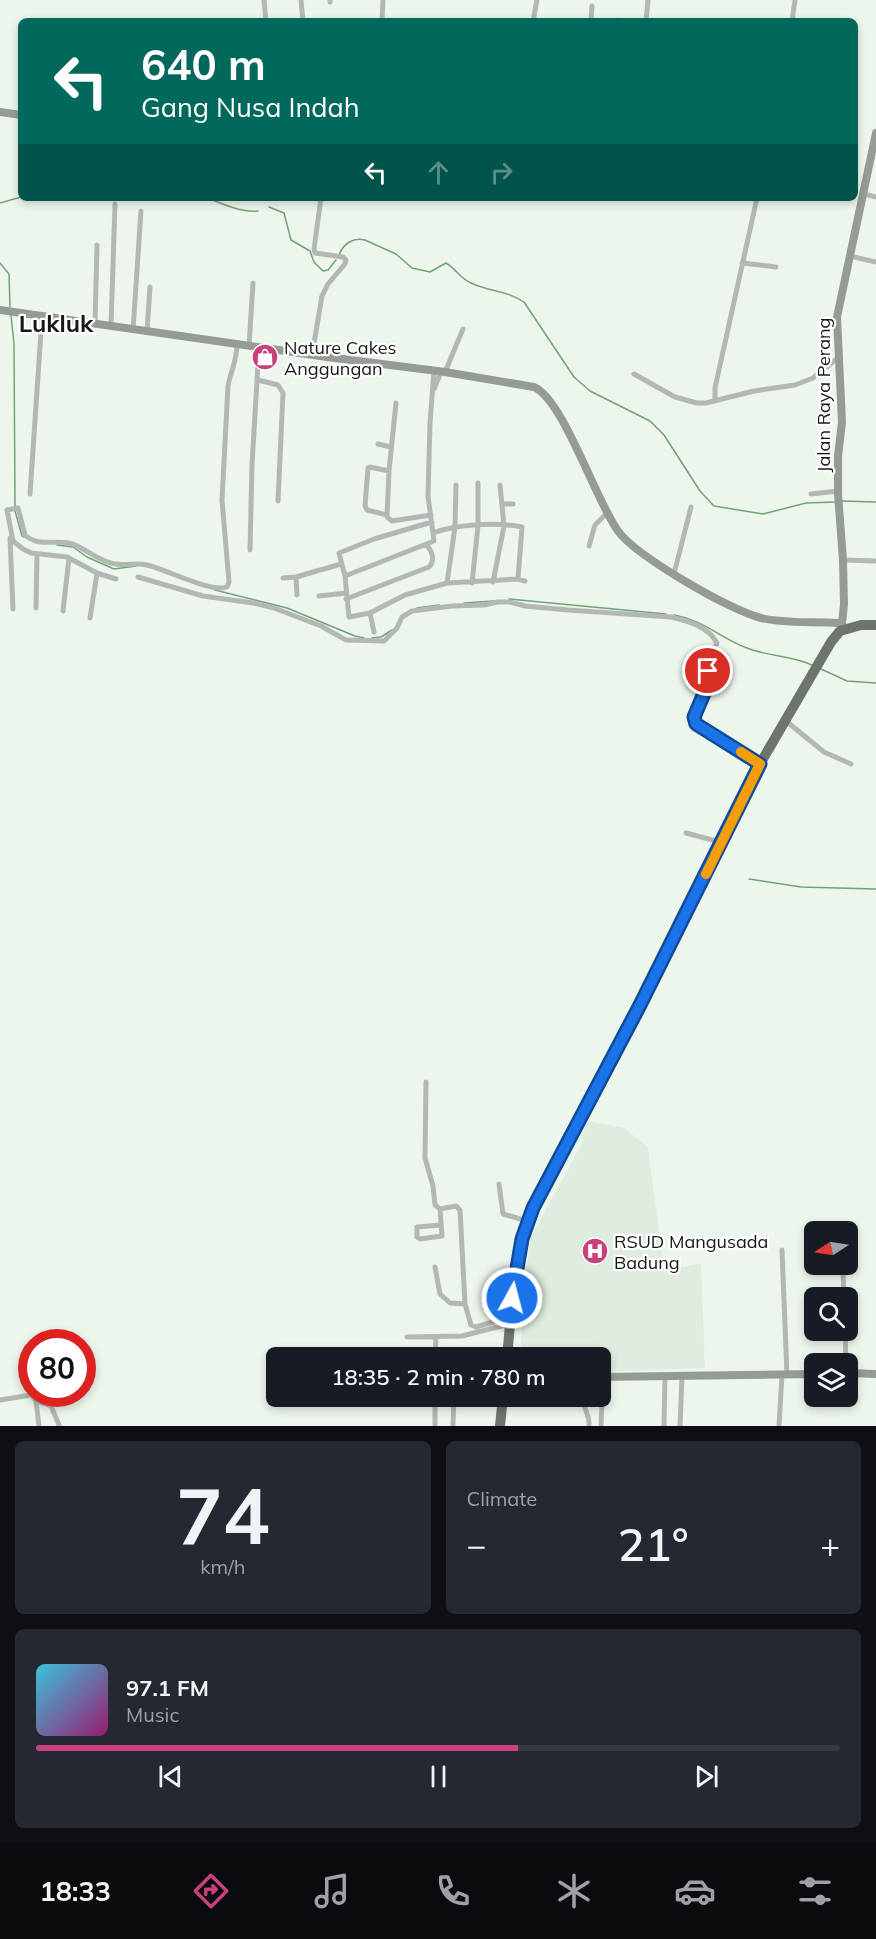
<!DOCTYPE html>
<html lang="en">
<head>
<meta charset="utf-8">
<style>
  :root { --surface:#171b24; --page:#242831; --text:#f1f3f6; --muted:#9ea1a6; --line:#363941; --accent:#c8407c }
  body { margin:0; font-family:Mulish,sans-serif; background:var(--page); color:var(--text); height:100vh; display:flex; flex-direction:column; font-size:22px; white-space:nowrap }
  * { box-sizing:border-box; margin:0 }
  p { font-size:20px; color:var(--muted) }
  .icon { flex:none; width:33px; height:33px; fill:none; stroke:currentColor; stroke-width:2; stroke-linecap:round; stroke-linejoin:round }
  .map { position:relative; height:1426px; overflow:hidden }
  .sheet { display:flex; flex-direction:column; gap:15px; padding:15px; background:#0d0f14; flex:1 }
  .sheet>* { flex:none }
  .banner { position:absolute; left:18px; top:18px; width:840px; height:183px; border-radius:9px; box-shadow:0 3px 9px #0003; background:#00695c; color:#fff; overflow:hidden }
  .needle { width:39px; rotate:258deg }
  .tools { position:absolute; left:804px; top:1221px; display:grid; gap:12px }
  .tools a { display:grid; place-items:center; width:54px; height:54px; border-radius:9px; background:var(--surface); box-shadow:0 3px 9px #0003; font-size:30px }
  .speed { position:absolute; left:18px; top:1329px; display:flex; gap:12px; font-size:30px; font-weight:700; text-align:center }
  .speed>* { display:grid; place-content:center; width:78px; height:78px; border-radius:50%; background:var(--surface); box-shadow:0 3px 9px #0003; line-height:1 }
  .speed .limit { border:9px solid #d22; background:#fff; color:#111 }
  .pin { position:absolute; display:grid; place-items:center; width:51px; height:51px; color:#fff; margin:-26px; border:3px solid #fff; border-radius:50%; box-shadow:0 2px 6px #0007 }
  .me { position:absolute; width:66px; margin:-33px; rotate:7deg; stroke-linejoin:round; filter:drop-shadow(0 0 4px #0008) }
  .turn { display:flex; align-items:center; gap:21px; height:126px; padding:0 24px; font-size:27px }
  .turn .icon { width:78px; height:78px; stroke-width:2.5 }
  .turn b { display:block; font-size:42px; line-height:51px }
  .lanes { display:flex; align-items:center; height:57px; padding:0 24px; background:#0003; justify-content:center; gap:30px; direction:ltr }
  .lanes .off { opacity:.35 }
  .big { font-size:45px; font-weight:600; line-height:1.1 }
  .sheet .tile { flex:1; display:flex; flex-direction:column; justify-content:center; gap:9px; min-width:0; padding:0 21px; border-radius:9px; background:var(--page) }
  .sheet .dial { align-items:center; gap:0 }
  .dial b { font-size:78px; line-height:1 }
  .song { display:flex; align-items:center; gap:18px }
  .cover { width:72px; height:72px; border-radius:9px; background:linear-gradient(135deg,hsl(190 70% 55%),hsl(320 70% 35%)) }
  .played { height:6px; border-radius:3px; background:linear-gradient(90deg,var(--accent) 60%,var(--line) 60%) }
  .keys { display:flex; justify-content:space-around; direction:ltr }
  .heat { display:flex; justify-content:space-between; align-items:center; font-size:33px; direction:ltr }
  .sheet .tiles { flex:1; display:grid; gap:15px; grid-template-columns:1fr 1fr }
  .tile:last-child { grid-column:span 2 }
  .trip { position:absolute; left:266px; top:1347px; width:345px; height:60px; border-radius:9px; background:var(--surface); box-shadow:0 3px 9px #0003; font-weight:600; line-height:60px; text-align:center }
  .tab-bar { display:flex; height:96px; justify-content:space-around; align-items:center; background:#090b0e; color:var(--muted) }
  .tab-bar .icon { width:42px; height:42px }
  .tab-bar .on { color:var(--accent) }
  .tab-bar b { font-size:27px; color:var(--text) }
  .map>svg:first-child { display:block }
  .built { fill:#deeddf }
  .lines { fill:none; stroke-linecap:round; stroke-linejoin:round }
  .stream { stroke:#72a377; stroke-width:1.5 }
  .street { stroke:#b4b8b4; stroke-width:5 }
  .secondary { stroke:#959c96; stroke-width:8 }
  .highway { stroke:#6d756d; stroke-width:10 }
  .route-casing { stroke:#114b97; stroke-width:15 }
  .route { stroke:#1a73e8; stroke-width:10 }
  .slow { stroke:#f59e0b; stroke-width:10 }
  .labels { text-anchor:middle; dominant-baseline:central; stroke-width:4.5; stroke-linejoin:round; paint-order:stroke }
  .poi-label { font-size:18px; fill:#151815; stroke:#fff; text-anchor:start }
  .street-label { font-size:18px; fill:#151815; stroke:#fff }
  .district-label { font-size:24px; font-weight:bold; fill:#151815; stroke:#fff }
</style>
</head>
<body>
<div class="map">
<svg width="876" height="1426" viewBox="0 0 876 1426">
  <rect width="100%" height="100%" fill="#edf6ed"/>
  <path class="built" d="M588 1121 624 1128 648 1147 664 1271 701 1263 705 1368 600 1372V1358L523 1357 521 1343 523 1310 530 1239 584 1140 580 1138Z"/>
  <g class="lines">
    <path class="stream" d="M208 198C222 204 243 213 258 211
      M0 203 21 197
      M269 207 284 213 291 240 310 251 314 262 323 271 328 270 336 260
      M339 255C343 244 353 237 365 240L396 254 412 268 430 272 446 263C455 268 461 279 471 283 490 292 506 290 524 302L574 377 590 391 650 421 664 435 700 491 714 506 763 514 806 503 836 502
      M0 263 9 274 10 307
      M11 315 14 344 15 506
      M841 501 876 502
      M15 511 22 536 24 537
      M57 545 73 547 87 557 114 569 136 566
      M215 590 287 608 355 636 364 638
      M509 599 666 614
      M464 603 493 601
      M417 608 439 605
      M674 615C704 620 720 638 747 648 767 656 793 656 812 665
      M372 638 381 637 392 630
      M821 669 847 681 876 683
      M749 879 801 887 876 889"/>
    <path class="street" d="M264 0 266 21
      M301 0 303 21
      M330 0V2
      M382 21 383 0
      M533 21 537 0
      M591 21 592 6
      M618 21V20
      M646 21 648 0
      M792 21 795 0
      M864 194 876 197
      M850 256 876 262
      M742 263 776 267
      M95 325 97 245
      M111 326 115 204
      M133 330 141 211
      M147 332 150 287
      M249 346 253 283
      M312 355 322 296 328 284 345 264 346 260 343 257 315 253 314 249 321 198
      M445 372 463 329
      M634 374 675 397 697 403H706L754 391 795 385 813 378 839 357
      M258 380 278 385 283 393 278 501
      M434 389 441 372
      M715 401V388L757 198
      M396 403 389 471 387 517 392 521 431 515
      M378 444 391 447
      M30 494 42 317
      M811 494 838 491
      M502 504H513
      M387 515 367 510 365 506 368 468 370 467 389 471
      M432 522 374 539 339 553 345 576 349 617 370 613 405 595 447 583 455 527 456 485
      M433 533C457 524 497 522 522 527L518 579
      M10 538 13 609
      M589 546 595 525 606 514
      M250 550 252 465 259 347
      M843 560 876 561
      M674 574 691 507
      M345 576 434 541 428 496 430 423 434 371
      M138 577 203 596 253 603 274 608 321 626 346 640 384 641 397 628 402 617 412 611 452 606 484 605 498 602H510L525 606 568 610 671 617C688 621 709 627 717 643L708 664 705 691 694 717 696 724 760 764
      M296 577 297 595
      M283 578 296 577 341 564
      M116 579 97 573 67 557 31 553 23 549 13 541 7 510 18 508 25 535C38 547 53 540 69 543 85 547 97 561 115 564 126 566 137 562 147 565 165 569 211 593 227 587L229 582 222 500 228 386C231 370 237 361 237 344
      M493 582 504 526 500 485
      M447 583 518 579 525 581
      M472 583 478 526V483
      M319 596 346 593
      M346 599 429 567C436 560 432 552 427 545
      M36 608 37 554
      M63 611 69 558
      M370 613 374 632
      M90 618 97 573
      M786 721 824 752 851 764
      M686 833 720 842
      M426 1082 425 1158 433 1186 435 1205 440 1209 442 1236 420 1239 417 1237V1227L441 1225
      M499 1184 503 1214 527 1221
      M440 1209 456 1206 460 1210 465 1304 471 1325 476 1327 510 1317
      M782 1250 787 1375
      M435 1267 440 1294 450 1303 465 1304
      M843 1272 844 1298
      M845 1330 846 1364
      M407 1337 462 1336 510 1324
      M435 1358 436 1337
      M583 1396C583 1410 590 1415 589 1425
      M0 1400 31 1395 36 1401 39 1426
      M36 1401 51 1406 59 1425
      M818 1401V1396
      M435 1426V1396
      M453 1426 454 1396
      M601 1426 603 1376
      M664 1426 665 1376
      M680 1426 682 1376
      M779 1426 782 1375"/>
    <path class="secondary" d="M0 112 21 115
      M0 310 327 357 445 372 534 387C563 399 596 501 618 531 636 556 731 611 761 618 786 624 814 621 839 623L845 628
      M842 624 844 604 843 560 838 494V456L842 422 837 317 876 133
      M848 1373 876 1374
      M600 1377 814 1374"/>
    <path class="highway" d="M507 1358C512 1307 513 1255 533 1208L640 1005 760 764 831 642 840 631 861 625H876
      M500 1426 503 1396"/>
  </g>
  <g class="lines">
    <defs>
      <path id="route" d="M512 1298 522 1239 533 1208 640 1005 760 764 696 724 694 717 705 691 708 671"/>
    </defs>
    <use href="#route" class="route-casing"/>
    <use href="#route" class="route"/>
    <path class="slow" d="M706 874 760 764 741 752"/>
  </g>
  <defs>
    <symbol id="shop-disc" viewBox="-11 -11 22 22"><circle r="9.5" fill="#c8407c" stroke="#fff"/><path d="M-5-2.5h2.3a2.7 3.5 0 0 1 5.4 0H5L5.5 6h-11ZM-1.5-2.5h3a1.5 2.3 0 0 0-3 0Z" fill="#fff"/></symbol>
    <symbol id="hospital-disc" viewBox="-11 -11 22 22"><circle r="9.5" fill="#c8407c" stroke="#fff"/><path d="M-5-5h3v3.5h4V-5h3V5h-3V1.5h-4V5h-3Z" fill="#fff"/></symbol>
  </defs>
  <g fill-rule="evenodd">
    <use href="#shop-disc" x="250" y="342" width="30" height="30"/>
    <use href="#hospital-disc" x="580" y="1236" width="30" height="30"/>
  </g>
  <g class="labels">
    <g class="poi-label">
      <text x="284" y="347">Nature Cakes<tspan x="284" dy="21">Anggungan</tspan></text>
      <text x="614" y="1241">RSUD Mangusada<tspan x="614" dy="21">Badung</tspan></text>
    </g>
    <g class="street-label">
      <text transform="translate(823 395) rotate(-90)">Jalan Raya Perang</text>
    </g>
    <g class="district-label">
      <text x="56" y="323">Lukluk</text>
    </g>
  </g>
</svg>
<div class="tools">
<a><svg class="needle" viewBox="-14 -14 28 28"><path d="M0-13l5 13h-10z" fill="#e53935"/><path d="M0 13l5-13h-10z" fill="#9ea1a6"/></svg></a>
<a><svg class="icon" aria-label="search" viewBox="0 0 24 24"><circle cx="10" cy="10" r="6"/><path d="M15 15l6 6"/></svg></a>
<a><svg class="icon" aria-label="layers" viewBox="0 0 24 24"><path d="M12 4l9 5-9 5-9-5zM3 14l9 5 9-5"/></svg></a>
</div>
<div class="speed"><div class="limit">80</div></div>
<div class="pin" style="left:708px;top:671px;background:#d93025"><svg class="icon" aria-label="arrive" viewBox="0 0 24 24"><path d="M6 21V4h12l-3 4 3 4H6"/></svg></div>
<svg class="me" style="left:512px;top:1298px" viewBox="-20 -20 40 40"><circle r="17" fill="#1a73e8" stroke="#fff" stroke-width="3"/><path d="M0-11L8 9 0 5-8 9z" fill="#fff"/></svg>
<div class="trip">18:35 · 2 min · 780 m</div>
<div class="banner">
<div class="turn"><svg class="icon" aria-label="left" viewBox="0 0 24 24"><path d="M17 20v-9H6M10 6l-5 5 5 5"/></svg><div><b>640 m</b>Gang Nusa Indah</div></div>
<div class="lanes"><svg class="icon" aria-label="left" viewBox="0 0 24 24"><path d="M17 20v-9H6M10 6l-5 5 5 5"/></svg><svg class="icon off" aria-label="ahead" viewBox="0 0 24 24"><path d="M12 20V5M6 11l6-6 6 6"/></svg><svg class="icon off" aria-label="right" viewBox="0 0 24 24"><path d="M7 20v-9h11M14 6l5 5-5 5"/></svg></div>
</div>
</div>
<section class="sheet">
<div class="tiles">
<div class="tile dial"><b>74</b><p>km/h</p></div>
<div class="tile"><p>Climate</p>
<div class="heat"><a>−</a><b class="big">21°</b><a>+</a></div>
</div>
<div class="tile">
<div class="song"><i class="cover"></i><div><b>97.1 FM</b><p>Music</p></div></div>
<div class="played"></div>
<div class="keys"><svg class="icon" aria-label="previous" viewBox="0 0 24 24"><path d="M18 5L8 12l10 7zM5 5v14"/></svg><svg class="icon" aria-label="pause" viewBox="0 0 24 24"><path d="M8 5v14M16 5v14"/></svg><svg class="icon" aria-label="next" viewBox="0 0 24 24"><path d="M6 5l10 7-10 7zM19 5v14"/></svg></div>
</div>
</div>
</section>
<nav class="tab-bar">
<b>18:33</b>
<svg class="icon on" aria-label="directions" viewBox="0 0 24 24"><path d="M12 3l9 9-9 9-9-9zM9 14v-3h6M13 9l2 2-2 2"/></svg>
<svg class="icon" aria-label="music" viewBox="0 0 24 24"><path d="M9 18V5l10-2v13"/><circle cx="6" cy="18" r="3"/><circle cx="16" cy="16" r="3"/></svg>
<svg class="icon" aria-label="phone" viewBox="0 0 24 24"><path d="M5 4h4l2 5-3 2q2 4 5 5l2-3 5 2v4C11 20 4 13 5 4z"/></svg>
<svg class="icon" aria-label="climate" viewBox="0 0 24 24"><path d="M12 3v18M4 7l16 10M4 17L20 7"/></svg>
<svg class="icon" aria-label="car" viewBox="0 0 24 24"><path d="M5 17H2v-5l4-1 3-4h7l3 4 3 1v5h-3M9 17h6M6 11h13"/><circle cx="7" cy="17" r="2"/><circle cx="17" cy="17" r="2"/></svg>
<svg class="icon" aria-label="filters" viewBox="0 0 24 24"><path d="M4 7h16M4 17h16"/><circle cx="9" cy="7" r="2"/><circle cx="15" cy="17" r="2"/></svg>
</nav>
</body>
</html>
